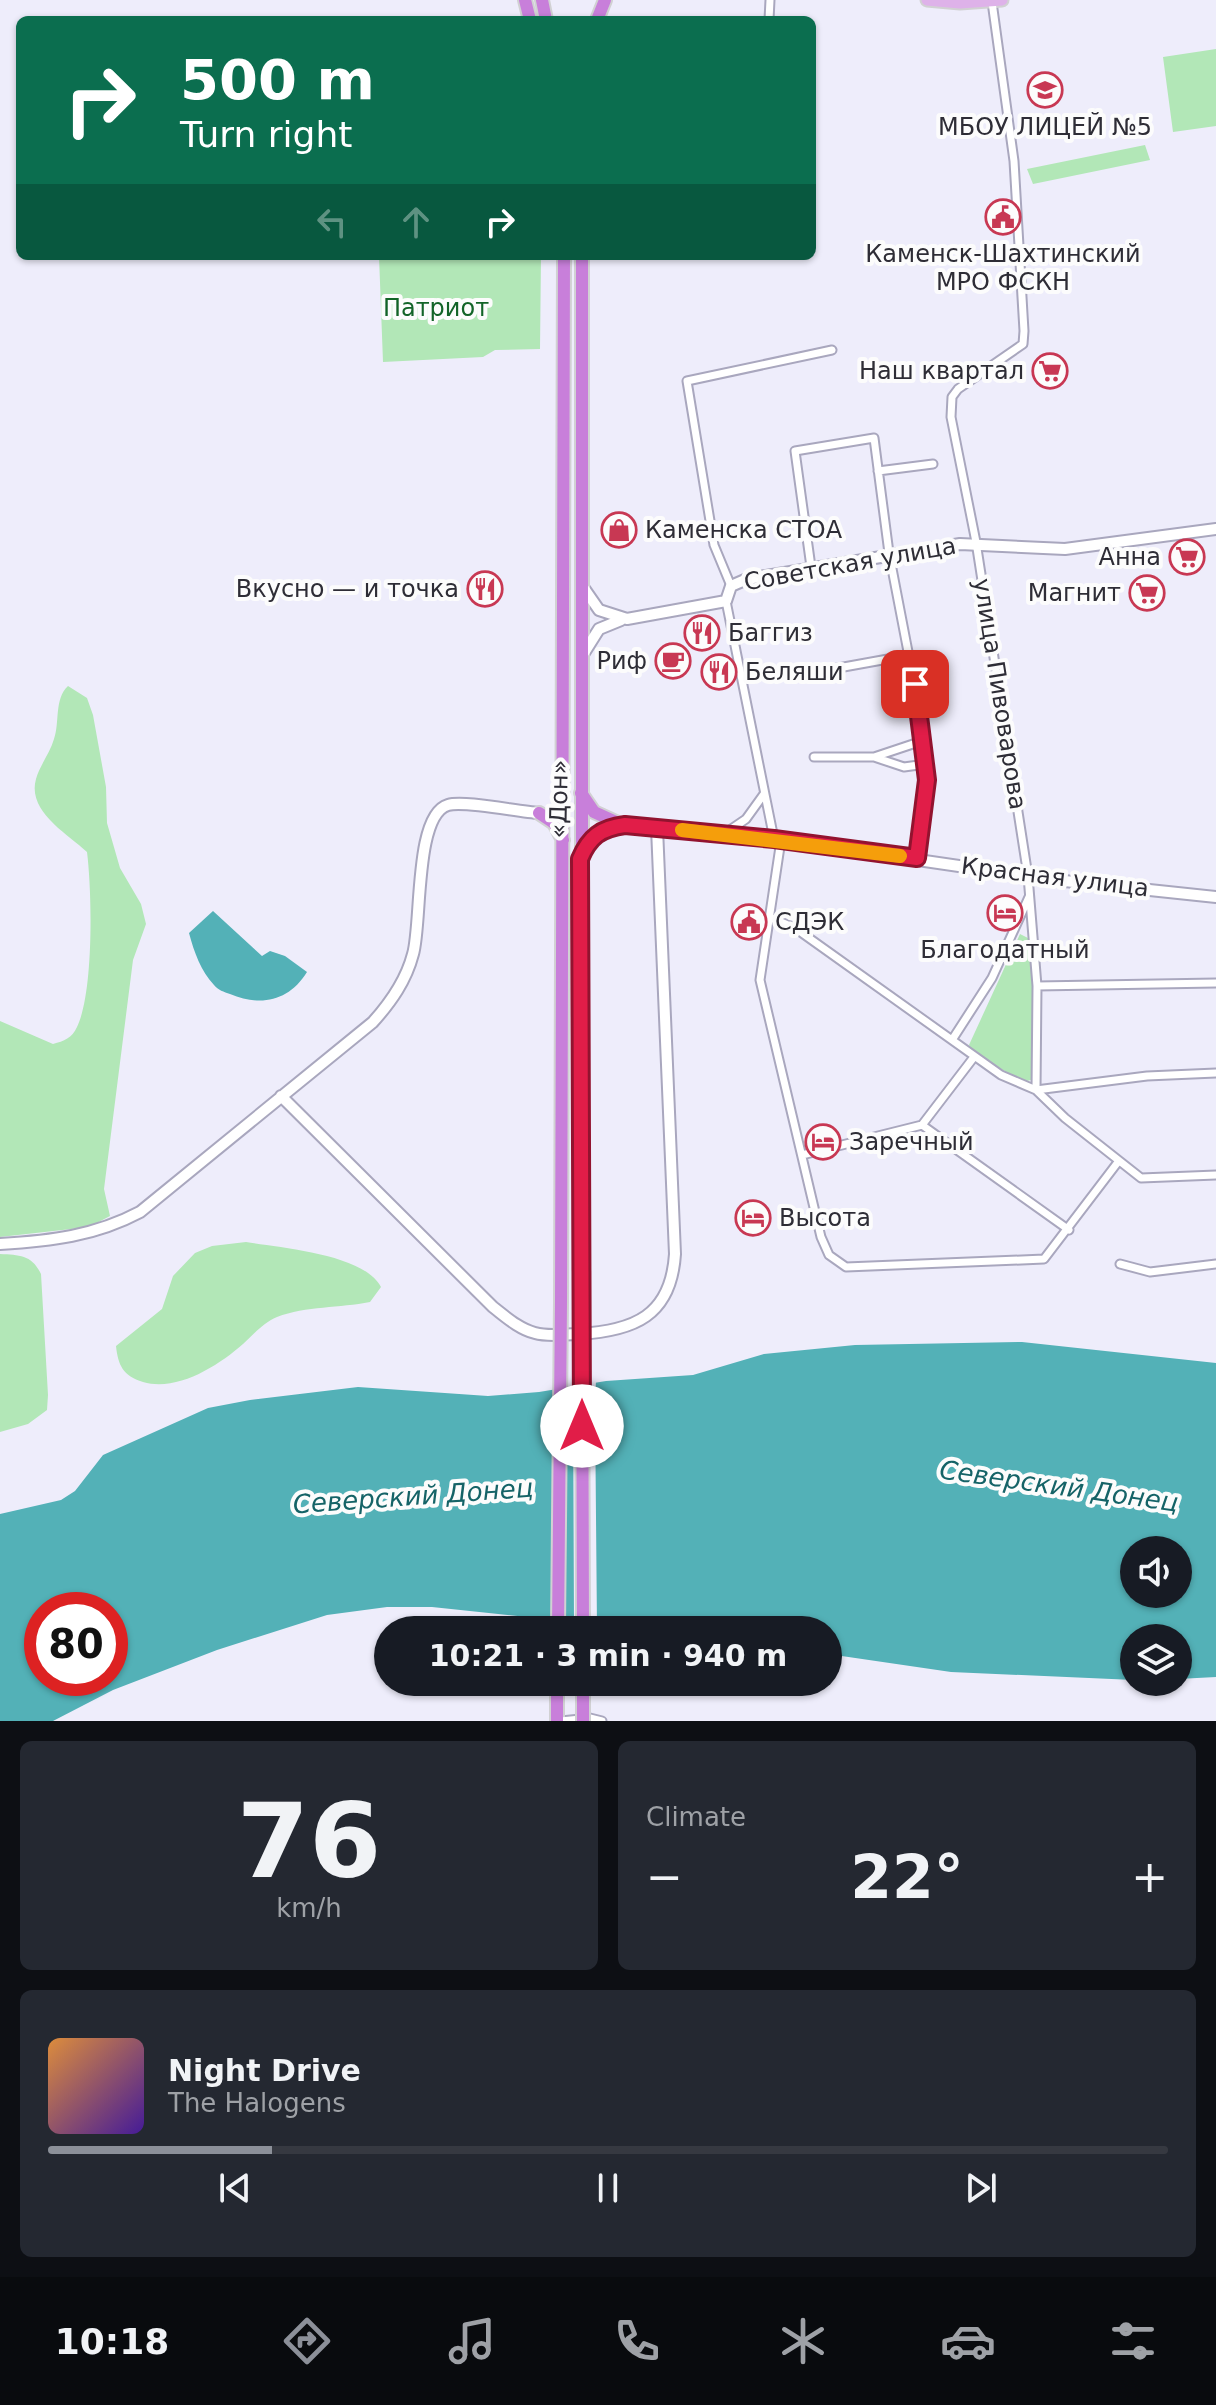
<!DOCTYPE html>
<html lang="en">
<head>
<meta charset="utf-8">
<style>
  :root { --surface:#171b24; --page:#242831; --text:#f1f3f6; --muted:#9ea1a6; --line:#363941; --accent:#8c9099 }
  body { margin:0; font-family:"DejaVu Sans",sans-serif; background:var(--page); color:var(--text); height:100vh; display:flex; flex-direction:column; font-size:30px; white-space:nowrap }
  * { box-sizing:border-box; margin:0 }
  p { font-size:26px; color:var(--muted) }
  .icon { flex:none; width:44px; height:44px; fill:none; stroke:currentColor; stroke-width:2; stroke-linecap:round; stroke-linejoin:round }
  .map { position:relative; height:1721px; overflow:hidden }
  .details { display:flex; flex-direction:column; gap:20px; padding:20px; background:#0d0f14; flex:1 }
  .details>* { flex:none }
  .guide { position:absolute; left:16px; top:16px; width:800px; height:244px; border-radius:12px; box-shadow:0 2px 6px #0004; background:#0b6e4f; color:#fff; overflow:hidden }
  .fabs { position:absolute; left:1120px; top:1536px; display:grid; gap:16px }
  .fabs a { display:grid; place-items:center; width:72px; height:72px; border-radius:50%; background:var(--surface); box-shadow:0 2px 6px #0004; font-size:40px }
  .speed { position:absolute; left:24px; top:1592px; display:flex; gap:16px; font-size:40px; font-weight:700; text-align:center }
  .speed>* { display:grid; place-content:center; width:104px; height:104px; border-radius:50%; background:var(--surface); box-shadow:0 2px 6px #0004; line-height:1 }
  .speed .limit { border:12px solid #d22; background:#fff; color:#111 }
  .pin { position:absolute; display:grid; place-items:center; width:68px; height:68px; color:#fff; margin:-34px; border-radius:16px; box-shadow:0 4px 12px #0006 }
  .me { position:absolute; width:88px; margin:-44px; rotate:0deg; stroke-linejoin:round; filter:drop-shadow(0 0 6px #0008) }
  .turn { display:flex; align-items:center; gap:28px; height:168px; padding:0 32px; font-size:36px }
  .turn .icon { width:104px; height:104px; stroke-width:2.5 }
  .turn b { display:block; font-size:56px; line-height:68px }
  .lanes { display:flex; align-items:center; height:76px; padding:0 32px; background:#0003; justify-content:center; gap:40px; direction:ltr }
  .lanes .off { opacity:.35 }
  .big { font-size:60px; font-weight:800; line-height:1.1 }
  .details .widget { flex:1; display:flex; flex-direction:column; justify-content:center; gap:12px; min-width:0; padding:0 28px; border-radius:12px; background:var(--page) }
  .details .dial { align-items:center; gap:0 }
  .dial b { font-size:104px; line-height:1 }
  .song { display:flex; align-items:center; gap:24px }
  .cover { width:96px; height:96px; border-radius:12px; background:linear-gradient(135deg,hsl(30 70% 55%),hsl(260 70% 35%)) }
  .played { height:8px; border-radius:4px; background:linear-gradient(90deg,var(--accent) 20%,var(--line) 20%) }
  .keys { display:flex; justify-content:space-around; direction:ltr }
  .heat { display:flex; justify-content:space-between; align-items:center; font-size:44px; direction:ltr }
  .details .tiles { flex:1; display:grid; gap:20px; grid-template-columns:1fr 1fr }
  .widget:last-child { grid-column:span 2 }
  .trip { position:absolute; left:374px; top:1616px; width:468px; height:80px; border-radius:40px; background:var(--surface); box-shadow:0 2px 6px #0004; font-weight:800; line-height:80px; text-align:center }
  .dock { display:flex; height:128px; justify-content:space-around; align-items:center; background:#090b0e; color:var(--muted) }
  .dock .icon { width:56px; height:56px }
  .dock .current { color:var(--accent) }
  .dock b { font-size:36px; color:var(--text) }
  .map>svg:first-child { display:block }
  .green { fill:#b2e7b7 }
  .water { fill:#53b1b7; fill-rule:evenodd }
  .pier { fill:#eeedfb }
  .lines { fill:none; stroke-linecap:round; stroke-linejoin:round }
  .street-casing { stroke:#a9a7be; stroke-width:11 }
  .secondary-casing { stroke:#a9a7be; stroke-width:14 }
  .primary-casing { stroke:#d1d1d3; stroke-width:15 }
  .highway-casing { stroke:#d1d1d3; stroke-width:16 }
  .street { stroke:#fff; stroke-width:7 }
  .secondary { stroke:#fff; stroke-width:10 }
  .primary { stroke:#deb2e9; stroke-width:11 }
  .highway { stroke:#c87fda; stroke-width:12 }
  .highway-bridge-casing { stroke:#d1d1d3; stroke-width:16; stroke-linecap:butt }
  .highway-bridge { stroke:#c87fda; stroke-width:12 }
  .route-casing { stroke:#92132f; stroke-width:20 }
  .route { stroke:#e11d48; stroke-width:14 }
  .slow { stroke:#f59e0b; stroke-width:14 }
  .labels { text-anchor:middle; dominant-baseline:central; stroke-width:8; stroke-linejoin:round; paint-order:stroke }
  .poi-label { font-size:24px; fill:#2e2d36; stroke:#fcfcfc; text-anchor:start }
  .park-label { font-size:24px; fill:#136428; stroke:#fcfcfc }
  .street-label { font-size:24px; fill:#2e2d36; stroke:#fcfcfc }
  .water-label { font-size:26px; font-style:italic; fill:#156367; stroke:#fcfcfc }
</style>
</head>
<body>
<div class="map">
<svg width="1216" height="1721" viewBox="0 0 1216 1721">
  <rect width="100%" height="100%" fill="#eeedfb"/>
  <path class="green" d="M1216 49V126L1173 132 1163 57Z
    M1145 145 1150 160 1033 184 1027 169Z
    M379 256H541L540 349 495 350 483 357 383 362Z
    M68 686 87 698 93 715 106 787 107 823 120 868 141 904 146 924 133 960 104 1189 110 1216 89 1227 0 1237V1021L53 1044C64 1041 72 1038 77 1027 94 992 92 891 87 852 66 833 27 811 36 779 40 765 50 753 54 739 60 722 54 699 68 686Z
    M1020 934 1030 939 1034 992 1031 1080 1023 1082 972 1051 969 1045Z
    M246 1242C281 1248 364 1254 381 1287L370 1302C340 1308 306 1306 277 1317 263 1323 254 1334 243 1344 218 1366 177 1392 143 1382 123 1376 118 1365 116 1346L162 1309 173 1276 195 1253 212 1246Z
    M0 1254C20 1255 32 1255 41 1274L48 1395 47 1410 28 1424 0 1432Z"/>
  <path class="water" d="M213 911 262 956 270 951 285 956 307 972C289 1001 261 1007 230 994 224 992 218 990 214 985 201 971 194 952 189 933Z
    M1022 1342 1216 1363V1677L1178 1679V1638H1134V1680L951 1672 828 1654V1630H650L432 1607H387L327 1615 217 1650 113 1690 53 1721H0V1514L61 1500 75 1491 103 1455 208 1408 250 1400 358 1387 488 1396 539 1392 606 1381 693 1375 764 1354 855 1345ZM1134 1550H1178V1594H1134ZM42 1610H110V1678H42Z"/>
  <path class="pier" d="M596 1379 595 1405 597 1629 574 1626 573 1382Z"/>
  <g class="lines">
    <defs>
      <path id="street" d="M992 2 1014 161 1024 331 1023 344 958 389 952 397 951 417 976 542 1028 876 1037 986 1036 1090 1147 1076 1216 1073
        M769 20 770 0
        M878 471 933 464
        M811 567 795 451 874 438 889 553 925 740 926 796 917 858
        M731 586 714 545 687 381 832 350
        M726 601 774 839
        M794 676 910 655
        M814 757H874L925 740
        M874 757 904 767 926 764
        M724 834 746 819 764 794
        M781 840 760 980 821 1237 829 1255 846 1267 1044 1259 1118 1162
        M769 917 795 928 1001 1075 1036 1090 1065 1118 1141 1178 1216 1175
        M1037 986 1216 983
        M952 1040 992 978 1029 897
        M922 1125 1069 1230
        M802 1155 922 1125 974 1057
        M1120 1264 1150 1272 1216 1264
        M561 1721 590 1718 602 1721"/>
      <path id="secondary" d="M583 587 599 610 627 619 726 601 731 586 747 579 960 544 1065 549 1216 529
        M582 656 599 629 621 620
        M625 825 774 839 1055 880 1216 897
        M281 1096 493 1307C506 1317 519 1329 535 1333 549 1337 564 1334 578 1334 634 1331 671 1316 675 1254L657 828
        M0 1244C50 1241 95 1236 140 1212L373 1022C391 1002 406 981 413 954 422 924 414 815 448 805 464 800 519 812 539 813"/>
      <path id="primary" d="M927 0 960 3 1002 0"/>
      <path id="highway" d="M525 0 530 20
        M542 0 546 20
        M597 20 605 0
        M581 793 594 812 618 823
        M539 813 554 823 563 840
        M581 856 596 833 625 825
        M582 1300V256
        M561 1302 564 256
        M557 1721V1682"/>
    </defs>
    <use href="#street" class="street-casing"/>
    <use href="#secondary" class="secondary-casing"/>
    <use href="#primary" class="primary-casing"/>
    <use href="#highway" class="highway-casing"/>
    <use href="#street" class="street"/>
    <use href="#secondary" class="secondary"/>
    <use href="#primary" class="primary"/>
    <use href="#highway" class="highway"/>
    <defs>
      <path id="highway-bridge" d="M582 1300 583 1630
        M558 1630 561 1302
        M583 1682V1721"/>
    </defs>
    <use href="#highway-bridge" class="highway-bridge-casing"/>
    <use href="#highway-bridge" class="highway-bridge"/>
  </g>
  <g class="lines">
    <defs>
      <path id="route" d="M582 1426 580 859C589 837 601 828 625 825L774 839 917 858 927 780 915 684"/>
    </defs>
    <use href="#route" class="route-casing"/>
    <use href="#route" class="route"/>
    <path class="slow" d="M682 830 900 856"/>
  </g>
  <defs>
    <symbol id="school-ring" viewBox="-11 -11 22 22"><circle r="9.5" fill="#fcfcfc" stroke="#c83853" stroke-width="1.5"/><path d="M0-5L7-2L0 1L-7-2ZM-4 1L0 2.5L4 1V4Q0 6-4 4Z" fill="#c83853"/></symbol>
    <symbol id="civic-ring" viewBox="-11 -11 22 22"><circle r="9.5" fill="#fcfcfc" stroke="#c83853" stroke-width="1.5"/><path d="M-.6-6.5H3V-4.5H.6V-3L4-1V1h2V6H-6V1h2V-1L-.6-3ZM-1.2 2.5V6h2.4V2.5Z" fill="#c83853"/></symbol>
    <symbol id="supermarket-ring" viewBox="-11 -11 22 22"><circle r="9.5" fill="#fcfcfc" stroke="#c83853" stroke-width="1.5"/><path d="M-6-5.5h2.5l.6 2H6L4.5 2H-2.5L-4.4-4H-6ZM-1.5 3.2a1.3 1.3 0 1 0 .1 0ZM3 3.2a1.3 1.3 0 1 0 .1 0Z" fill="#c83853"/></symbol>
    <symbol id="shop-ring" viewBox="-11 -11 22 22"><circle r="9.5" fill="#fcfcfc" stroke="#c83853" stroke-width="1.5"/><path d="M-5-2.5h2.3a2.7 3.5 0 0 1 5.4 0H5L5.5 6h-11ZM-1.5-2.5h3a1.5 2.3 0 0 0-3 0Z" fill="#c83853"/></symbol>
    <symbol id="restaurant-ring" viewBox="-11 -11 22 22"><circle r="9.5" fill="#fcfcfc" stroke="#c83853" stroke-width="1.5"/><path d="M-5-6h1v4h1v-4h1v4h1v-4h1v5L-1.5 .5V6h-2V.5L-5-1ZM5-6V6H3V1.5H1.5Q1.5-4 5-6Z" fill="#c83853"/></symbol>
    <symbol id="cafe-ring" viewBox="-11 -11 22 22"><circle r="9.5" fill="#fcfcfc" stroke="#c83853" stroke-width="1.5"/><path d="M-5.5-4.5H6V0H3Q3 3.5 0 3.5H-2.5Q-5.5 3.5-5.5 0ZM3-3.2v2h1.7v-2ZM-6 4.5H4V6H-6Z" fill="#c83853"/></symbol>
    <symbol id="hotel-ring" viewBox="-11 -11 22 22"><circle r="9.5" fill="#fcfcfc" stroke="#c83853" stroke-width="1.5"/><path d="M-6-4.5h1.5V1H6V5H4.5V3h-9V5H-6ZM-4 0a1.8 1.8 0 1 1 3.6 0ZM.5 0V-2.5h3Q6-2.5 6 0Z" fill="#c83853"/></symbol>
  </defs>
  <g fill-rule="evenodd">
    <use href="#school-ring" x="1025" y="70" width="40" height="40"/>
    <use href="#civic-ring" x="983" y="197" width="40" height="40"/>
    <use href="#supermarket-ring" x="1030" y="351" width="40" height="40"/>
    <use href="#shop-ring" x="599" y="510" width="40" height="40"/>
    <use href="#supermarket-ring" x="1167" y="537" width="40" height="40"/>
    <use href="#restaurant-ring" x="465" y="569" width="40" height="40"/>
    <use href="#supermarket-ring" x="1127" y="573" width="40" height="40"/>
    <use href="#restaurant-ring" x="682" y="613" width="40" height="40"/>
    <use href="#cafe-ring" x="653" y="641" width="40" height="40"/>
    <use href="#restaurant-ring" x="699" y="652" width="40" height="40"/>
    <use href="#hotel-ring" x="985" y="893" width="40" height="40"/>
    <use href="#civic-ring" x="729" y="902" width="40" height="40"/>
    <use href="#hotel-ring" x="803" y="1122" width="40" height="40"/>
    <use href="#hotel-ring" x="733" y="1198" width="40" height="40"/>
  </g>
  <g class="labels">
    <g class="poi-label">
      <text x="1045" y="127" text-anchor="middle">МБОУ ЛИЦЕЙ №5</text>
      <text x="1003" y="254" text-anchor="middle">Каменск-Шахтинский<tspan x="1003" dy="28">МРО ФСКН</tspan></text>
      <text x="1024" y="371" text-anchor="end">Наш квартал</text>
      <text x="645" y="530">Каменска СТОА</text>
      <text x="1161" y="557" text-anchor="end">Анна</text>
      <text x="459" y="589" text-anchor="end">Вкусно — и точка</text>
      <text x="1121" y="593" text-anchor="end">Магнит</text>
      <text x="728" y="633">Баггиз</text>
      <text x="647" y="661" text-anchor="end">Риф</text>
      <text x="745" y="672">Беляши</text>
      <text x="775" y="922">СДЭК</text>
      <text x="1005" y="950" text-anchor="middle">Благодатный</text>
      <text x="849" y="1142">Заречный</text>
      <text x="779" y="1218">Высота</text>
    </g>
    <g class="park-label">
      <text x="436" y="308">Патриот</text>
    </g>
    <g class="street-label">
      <text transform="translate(850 564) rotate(-10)">Советская улица</text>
      <text transform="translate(1000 694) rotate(81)">улица Пивоварова</text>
      <text transform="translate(559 799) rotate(-89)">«Дон»</text>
      <text transform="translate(1055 877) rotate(7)">Красная улица</text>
    </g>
    <g class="water-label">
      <text transform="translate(1059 1486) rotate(8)">Северский Донец</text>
      <text transform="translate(413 1496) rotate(-4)">Северский Донец</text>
    </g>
  </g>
</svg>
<div class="fabs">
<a><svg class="icon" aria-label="sound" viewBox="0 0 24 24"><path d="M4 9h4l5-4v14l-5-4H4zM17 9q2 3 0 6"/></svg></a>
<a><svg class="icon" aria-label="layers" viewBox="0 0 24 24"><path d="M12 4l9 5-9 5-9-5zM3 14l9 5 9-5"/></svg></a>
</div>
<div class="speed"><div class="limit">80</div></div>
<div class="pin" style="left:915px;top:684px;background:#d93025"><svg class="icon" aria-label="arrive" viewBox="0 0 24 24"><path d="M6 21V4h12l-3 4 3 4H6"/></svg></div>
<svg class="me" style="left:582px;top:1426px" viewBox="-20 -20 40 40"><circle r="19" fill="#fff"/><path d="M0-13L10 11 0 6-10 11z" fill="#e11d48"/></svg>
<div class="trip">10:21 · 3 min · 940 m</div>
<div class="guide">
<div class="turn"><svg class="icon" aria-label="right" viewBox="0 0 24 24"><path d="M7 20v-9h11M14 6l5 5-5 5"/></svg><div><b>500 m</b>Turn right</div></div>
<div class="lanes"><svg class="icon off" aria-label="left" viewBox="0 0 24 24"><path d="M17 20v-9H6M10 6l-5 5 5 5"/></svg><svg class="icon off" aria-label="ahead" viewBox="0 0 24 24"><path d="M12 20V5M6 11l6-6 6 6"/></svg><svg class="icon" aria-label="right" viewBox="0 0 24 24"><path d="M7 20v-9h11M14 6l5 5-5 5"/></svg></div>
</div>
</div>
<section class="details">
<div class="tiles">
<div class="widget dial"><b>76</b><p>km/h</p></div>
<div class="widget"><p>Climate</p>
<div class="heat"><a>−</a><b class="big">22°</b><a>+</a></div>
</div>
<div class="widget">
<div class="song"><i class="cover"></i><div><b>Night Drive</b><p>The Halogens</p></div></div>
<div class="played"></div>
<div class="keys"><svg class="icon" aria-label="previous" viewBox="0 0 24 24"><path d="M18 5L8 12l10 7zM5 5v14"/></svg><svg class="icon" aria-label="pause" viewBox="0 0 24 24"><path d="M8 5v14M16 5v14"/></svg><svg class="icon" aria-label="next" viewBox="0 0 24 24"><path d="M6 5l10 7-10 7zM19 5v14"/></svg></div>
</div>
</div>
</section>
<nav class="dock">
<b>10:18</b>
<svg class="icon current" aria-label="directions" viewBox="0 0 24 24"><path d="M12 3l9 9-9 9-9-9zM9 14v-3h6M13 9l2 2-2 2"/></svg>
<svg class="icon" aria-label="music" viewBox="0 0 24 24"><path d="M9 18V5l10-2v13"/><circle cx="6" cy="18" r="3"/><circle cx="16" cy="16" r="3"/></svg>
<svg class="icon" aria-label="phone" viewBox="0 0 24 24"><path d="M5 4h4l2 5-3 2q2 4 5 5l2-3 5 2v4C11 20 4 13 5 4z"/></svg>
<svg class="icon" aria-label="climate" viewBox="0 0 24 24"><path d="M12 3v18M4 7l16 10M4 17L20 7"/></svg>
<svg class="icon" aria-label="car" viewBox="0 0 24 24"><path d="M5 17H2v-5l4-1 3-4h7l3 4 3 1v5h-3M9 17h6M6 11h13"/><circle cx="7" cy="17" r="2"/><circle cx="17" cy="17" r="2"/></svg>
<svg class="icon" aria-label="filters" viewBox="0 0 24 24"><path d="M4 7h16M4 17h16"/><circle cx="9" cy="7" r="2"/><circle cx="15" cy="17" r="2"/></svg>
</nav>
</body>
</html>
